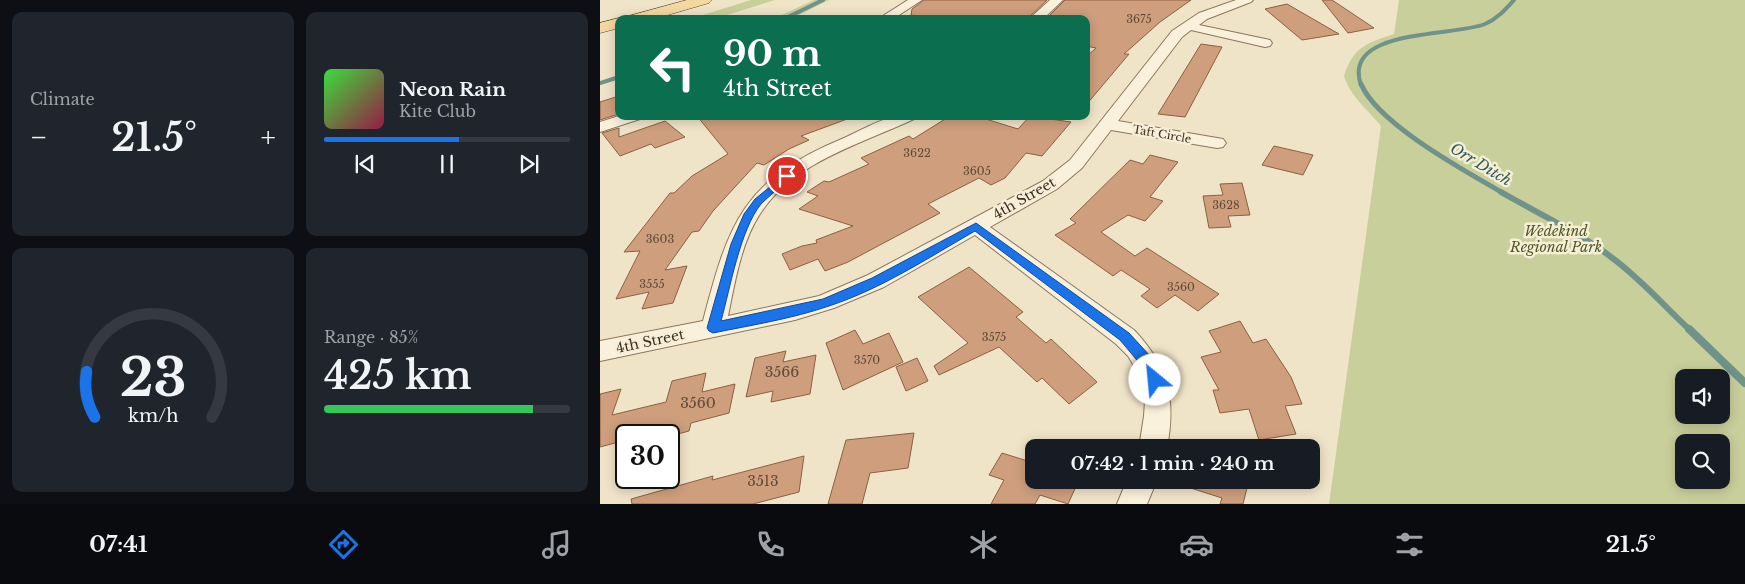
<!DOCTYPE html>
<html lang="en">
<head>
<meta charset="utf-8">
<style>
  :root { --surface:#171b24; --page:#20242c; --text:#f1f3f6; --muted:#9ea1a6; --line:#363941; --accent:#1a73e8 }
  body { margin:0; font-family:"Libre Baskerville",serif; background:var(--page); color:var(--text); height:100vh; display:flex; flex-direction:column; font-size:19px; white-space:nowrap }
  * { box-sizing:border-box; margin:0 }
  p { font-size:16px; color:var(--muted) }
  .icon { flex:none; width:28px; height:28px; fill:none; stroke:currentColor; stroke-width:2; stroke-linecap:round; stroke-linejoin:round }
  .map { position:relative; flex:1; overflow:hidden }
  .panel { display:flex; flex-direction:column; gap:12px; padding:12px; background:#0d0f14; width:600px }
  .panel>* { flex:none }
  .top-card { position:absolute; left:15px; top:15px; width:475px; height:105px; border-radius:10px; box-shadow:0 2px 12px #0003; background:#0b6e4f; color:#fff; overflow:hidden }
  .fabs { position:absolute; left:1075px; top:369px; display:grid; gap:10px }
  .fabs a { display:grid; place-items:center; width:55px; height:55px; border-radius:10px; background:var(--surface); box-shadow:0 2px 12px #0003; font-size:25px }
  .speed { position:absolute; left:15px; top:424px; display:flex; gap:10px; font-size:25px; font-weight:700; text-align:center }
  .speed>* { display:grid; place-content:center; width:65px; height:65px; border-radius:50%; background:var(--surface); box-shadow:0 2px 12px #0003; line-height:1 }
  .speed .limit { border:2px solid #111; border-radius:8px; background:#fff; color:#111 }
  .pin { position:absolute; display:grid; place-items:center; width:42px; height:42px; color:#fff; margin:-21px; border:2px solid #fff; border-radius:50%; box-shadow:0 1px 5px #0007 }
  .me { position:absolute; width:55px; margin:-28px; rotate:332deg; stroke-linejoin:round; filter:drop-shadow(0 0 4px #0008) }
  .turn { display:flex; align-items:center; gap:18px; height:105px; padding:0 25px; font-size:22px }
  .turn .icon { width:65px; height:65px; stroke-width:2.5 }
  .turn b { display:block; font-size:35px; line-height:42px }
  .big { font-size:38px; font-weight:600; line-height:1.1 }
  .panel .card { flex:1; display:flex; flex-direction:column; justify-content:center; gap:8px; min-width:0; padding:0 18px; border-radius:10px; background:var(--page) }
  .panel .dial { align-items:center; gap:0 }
  .dial svg { height:130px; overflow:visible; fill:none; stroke:var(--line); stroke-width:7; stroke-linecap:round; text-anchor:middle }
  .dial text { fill:var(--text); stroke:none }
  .song { display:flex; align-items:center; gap:15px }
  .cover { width:60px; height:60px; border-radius:8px; background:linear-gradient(135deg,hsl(120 70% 55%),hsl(340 70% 35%)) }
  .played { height:5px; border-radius:2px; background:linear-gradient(90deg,var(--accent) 55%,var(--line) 55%) }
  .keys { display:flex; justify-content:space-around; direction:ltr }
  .heat { display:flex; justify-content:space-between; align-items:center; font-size:28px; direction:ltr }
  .charge { height:8px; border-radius:4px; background:linear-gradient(90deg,#34c759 85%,var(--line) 0) }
  .panel .tiles { flex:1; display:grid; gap:12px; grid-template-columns:repeat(2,1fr) }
  .trip { position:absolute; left:425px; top:439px; width:295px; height:50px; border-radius:10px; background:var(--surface); box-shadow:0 2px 12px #0003; font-weight:600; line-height:50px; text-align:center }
  .menu { display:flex; height:80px; justify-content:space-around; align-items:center; background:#090b0e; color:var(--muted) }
  .menu .icon { width:35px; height:35px }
  .menu .selected { color:var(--accent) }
  .menu b { font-size:22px; color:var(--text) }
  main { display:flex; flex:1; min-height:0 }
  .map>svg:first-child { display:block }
  .green { fill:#c9cf9b; fill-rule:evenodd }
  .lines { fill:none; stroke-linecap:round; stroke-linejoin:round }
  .stream-far3 { stroke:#6f938a; stroke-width:4 }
  .stream-far2 { stroke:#6f938a; stroke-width:5 }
  .stream-far1 { stroke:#6f938a; stroke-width:6 }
  .stream { stroke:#6f938a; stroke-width:8 }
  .building { fill:#cf9f7d; stroke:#8d5f41 }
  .street-casing { stroke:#8d765c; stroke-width:2 }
  .primary-casing { stroke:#5b4430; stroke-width:1 }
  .street { fill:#faf1dc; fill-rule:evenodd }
  .primary { fill:#f3d9a0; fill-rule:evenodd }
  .route { fill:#1a73e8; stroke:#114b97 }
  .labels { text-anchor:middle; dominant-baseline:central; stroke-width:5; stroke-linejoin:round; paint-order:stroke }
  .number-label { font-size:11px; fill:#624a37 }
  .far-street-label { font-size:11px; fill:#3d2e20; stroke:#f7eed8 }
  .street-label { font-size:14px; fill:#3d2e20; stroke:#f7eed8 }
  .park-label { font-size:14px; font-style:italic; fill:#4d5a26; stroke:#f7eed8 }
  .near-number-label { font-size:14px; fill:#624a37 }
  .water-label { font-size:15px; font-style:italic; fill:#2f5d5a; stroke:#f7eed8 }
</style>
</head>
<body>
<main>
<section class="panel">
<div class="tiles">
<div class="card"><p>Climate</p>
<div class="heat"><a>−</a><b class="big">21.5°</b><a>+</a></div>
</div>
<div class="card">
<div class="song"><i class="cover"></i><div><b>Neon Rain</b><p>Kite Club</p></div></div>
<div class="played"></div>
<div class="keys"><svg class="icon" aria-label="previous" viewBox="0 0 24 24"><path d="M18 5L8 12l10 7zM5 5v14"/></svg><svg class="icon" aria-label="pause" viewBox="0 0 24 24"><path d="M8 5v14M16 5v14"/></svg><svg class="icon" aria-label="next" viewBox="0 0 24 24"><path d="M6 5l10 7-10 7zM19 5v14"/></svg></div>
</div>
<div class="card dial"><svg viewBox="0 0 100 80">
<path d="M14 69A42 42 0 1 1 86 69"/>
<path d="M14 69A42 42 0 0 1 9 41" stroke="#1a73e8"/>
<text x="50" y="56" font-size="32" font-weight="700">23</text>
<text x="50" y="72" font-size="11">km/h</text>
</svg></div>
<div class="card"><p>Range · 85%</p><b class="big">425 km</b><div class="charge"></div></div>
</div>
</section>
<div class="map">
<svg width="1145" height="504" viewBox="0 0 1145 504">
  <rect width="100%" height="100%" fill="#f0e4c8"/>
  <path class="green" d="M151 0H175L114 19H90Z
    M214 0H229L191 19H173Z
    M799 0H1145V504H729L781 126C768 110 750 96 744 76 753 47 767 43 794 34ZM1084 378H1121V415H1084ZM1121 442V480H1084V442Z"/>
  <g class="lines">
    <path class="stream-far3" d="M184 19 223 0
      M0 83 19 77
      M761 85C741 28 854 37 885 24 897 19 905 10 914 0"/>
    <path class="stream-far2" d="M761 84C778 124 865 171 903 193"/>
    <path class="stream-far1" d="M901 192C937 213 977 231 1011 257 1040 278 1064 306 1090 330"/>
    <path class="stream" d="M1089 329 1145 383"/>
  </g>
  <path class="building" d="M324 0H447L427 19H338L311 15 312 9Z
    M465 0H591L560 22 524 54H529L486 105V57L496 48 486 46V19H446Z
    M722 0H732L774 28 748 33Z
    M687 4 739 34 702 40 665 9Z
    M601 44 622 47 585 117 558 114Z
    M19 96V114L0 120V102Z
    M97 116 250 118 201 136 209 140 189 149 164 165 157 163 113 211 99 231 92 232 65 270 87 266 73 303 42 309 49 292 16 299 40 251 24 252 70 193H74L92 176 128 154Z
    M350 116H376L418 129 430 116 471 122 442 156 426 153 405 178 391 185 379 178 328 204 340 213 248 262 225 271 218 259 190 270 182 254 202 246 217 243 216 240 253 226 199 209 218 196 207 192 224 181 229 182 269 164 261 158 309 136 313 139Z
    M65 121 85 137 55 148 51 144 20 156 2 133 19 128V137Z
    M674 146 713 155 703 175 662 165Z
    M550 155 578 162 550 197 563 201 545 221 528 215 501 232 535 256 547 248 619 294 598 311 575 295 557 308 541 296 550 289 521 270 513 276 455 235 476 223 470 219 530 160 543 164Z
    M642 183 650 215 628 216 631 227 609 228 603 196 623 195 620 184Z
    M369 267 423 312 416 317 446 343 451 339 497 382 469 404 442 378 437 382 399 347 339 375 334 366 368 343 318 297Z
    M640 321 653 343 666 339 691 377 702 404 685 406 696 434 659 440 649 409 620 413 613 390H619L601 357 621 352 609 331Z
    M255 330 263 344 289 333 303 362 243 390 226 343Z
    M186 351 183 362 216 355 210 394 171 402 173 391 146 397 155 358Z
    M317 358 328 381 306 391 296 367Z
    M106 373 102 392 135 384 129 413 91 423 89 431 74 435H56L57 433 48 435H26V440L0 447V394L21 389 12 415 66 402 72 381Z
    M314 433 308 468 270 473 262 504H228L246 440Z
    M402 453 434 463V480H479L468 504 440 495 435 504H391L404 480 389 475Z
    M204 456 199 492 153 504H32L31 499 113 476 112 480Z
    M579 480H649L643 504H620L622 498 578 484Z"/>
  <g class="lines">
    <defs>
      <path id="street" d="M308 0H322L293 19H278Z
        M450 0H463L443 19H429Z
        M636 0H653L651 2 607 19 599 25 670 40 672 43 670 46 665 47 591 30 582 37 518 121 617 138 623 139 626 143 623 147 617 148 511 130 482 168 457 189 390 227 534 330C569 367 576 398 567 448H539L544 416 545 401 539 374 528 356 516 344 375 235 284 287 234 308 195 320 0 361V341L103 321C129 221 143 180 244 138 260 131 276 121 293 117 300 115 309 116 316 116L314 119C261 144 193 162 160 214 141 243 135 282 128 316L219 296 268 275 443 181 470 160 572 31 599 13Z
        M19 116H42L40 119 0 132V122Z
        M527 480H557L547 504H517Z"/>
      <path id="primary" d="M87 0H112L109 3 54 19H27L29 16Z
        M19 18 22 19H19V28L0 33V23Z"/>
    </defs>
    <use href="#street" class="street-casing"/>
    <use href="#primary" class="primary-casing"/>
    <use href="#street" class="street"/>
    <use href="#primary" class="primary"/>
  </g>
  <path class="route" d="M187 173 192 176 190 178C181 187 170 195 161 204 140 230 130 289 121 321L223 299 272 278 376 223 529 333 551 357 562 380 560 384 555 386 550 384 541 365 520 340 375 231C328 258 281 289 229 306 191 319 152 325 113 333L109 331 107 328 131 244 144 214 155 199Z"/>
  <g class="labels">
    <g class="number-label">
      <text x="539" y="19">3675</text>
      <text x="317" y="153">3622</text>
      <text x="377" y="171">3605</text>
      <text x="626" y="205">3628</text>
      <text x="60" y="239">3603</text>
      <text x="52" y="284">3555</text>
      <text x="581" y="287">3560</text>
      <text x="394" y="337">3575</text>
      <text x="267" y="360">3570</text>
    </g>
    <g class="far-street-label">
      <text transform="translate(562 134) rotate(10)">Taft Circle</text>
    </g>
    <g class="street-label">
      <text transform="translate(424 198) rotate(-30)">4th Street</text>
      <text transform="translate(50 341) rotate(-12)">4th Street</text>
    </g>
    <g class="park-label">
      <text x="956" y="231">Wedekind<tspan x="956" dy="16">Regional Park</tspan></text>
    </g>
    <g class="near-number-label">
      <text x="182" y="372">3566</text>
      <text x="98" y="403">3560</text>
      <text x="163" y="481">3513</text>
    </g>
    <g class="water-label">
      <text transform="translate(881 164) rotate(31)">Orr Ditch</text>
    </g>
  </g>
</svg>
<div class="fabs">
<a><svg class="icon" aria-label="sound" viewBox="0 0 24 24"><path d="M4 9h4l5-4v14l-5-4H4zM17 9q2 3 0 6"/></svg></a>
<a><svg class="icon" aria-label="search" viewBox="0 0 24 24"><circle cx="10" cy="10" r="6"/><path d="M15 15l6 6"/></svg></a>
</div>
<div class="speed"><div class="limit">30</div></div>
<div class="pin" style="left:187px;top:176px;background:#d93025"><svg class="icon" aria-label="arrive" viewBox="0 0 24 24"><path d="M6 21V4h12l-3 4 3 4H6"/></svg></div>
<svg class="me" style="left:555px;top:380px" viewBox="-20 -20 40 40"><circle r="19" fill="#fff"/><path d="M0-13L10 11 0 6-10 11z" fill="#1a73e8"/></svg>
<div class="trip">07:42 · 1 min · 240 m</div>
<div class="top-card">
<div class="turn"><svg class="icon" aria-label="left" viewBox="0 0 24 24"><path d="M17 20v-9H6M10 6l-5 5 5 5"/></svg><div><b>90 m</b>4th Street</div></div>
</div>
</div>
</main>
<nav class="menu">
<b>07:41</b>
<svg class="icon selected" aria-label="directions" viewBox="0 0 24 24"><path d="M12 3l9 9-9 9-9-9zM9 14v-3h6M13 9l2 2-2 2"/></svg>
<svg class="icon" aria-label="music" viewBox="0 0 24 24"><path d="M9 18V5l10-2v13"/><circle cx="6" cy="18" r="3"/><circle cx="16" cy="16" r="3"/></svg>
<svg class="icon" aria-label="phone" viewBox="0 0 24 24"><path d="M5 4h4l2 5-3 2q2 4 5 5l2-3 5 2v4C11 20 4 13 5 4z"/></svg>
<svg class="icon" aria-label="climate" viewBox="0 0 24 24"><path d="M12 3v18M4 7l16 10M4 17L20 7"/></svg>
<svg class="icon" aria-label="car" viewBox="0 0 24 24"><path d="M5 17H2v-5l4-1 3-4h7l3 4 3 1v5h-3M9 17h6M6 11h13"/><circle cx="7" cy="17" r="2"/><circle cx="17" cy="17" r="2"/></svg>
<svg class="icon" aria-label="filters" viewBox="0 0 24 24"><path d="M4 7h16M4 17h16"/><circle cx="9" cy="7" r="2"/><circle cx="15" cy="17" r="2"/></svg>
<b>21.5°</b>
</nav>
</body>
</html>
